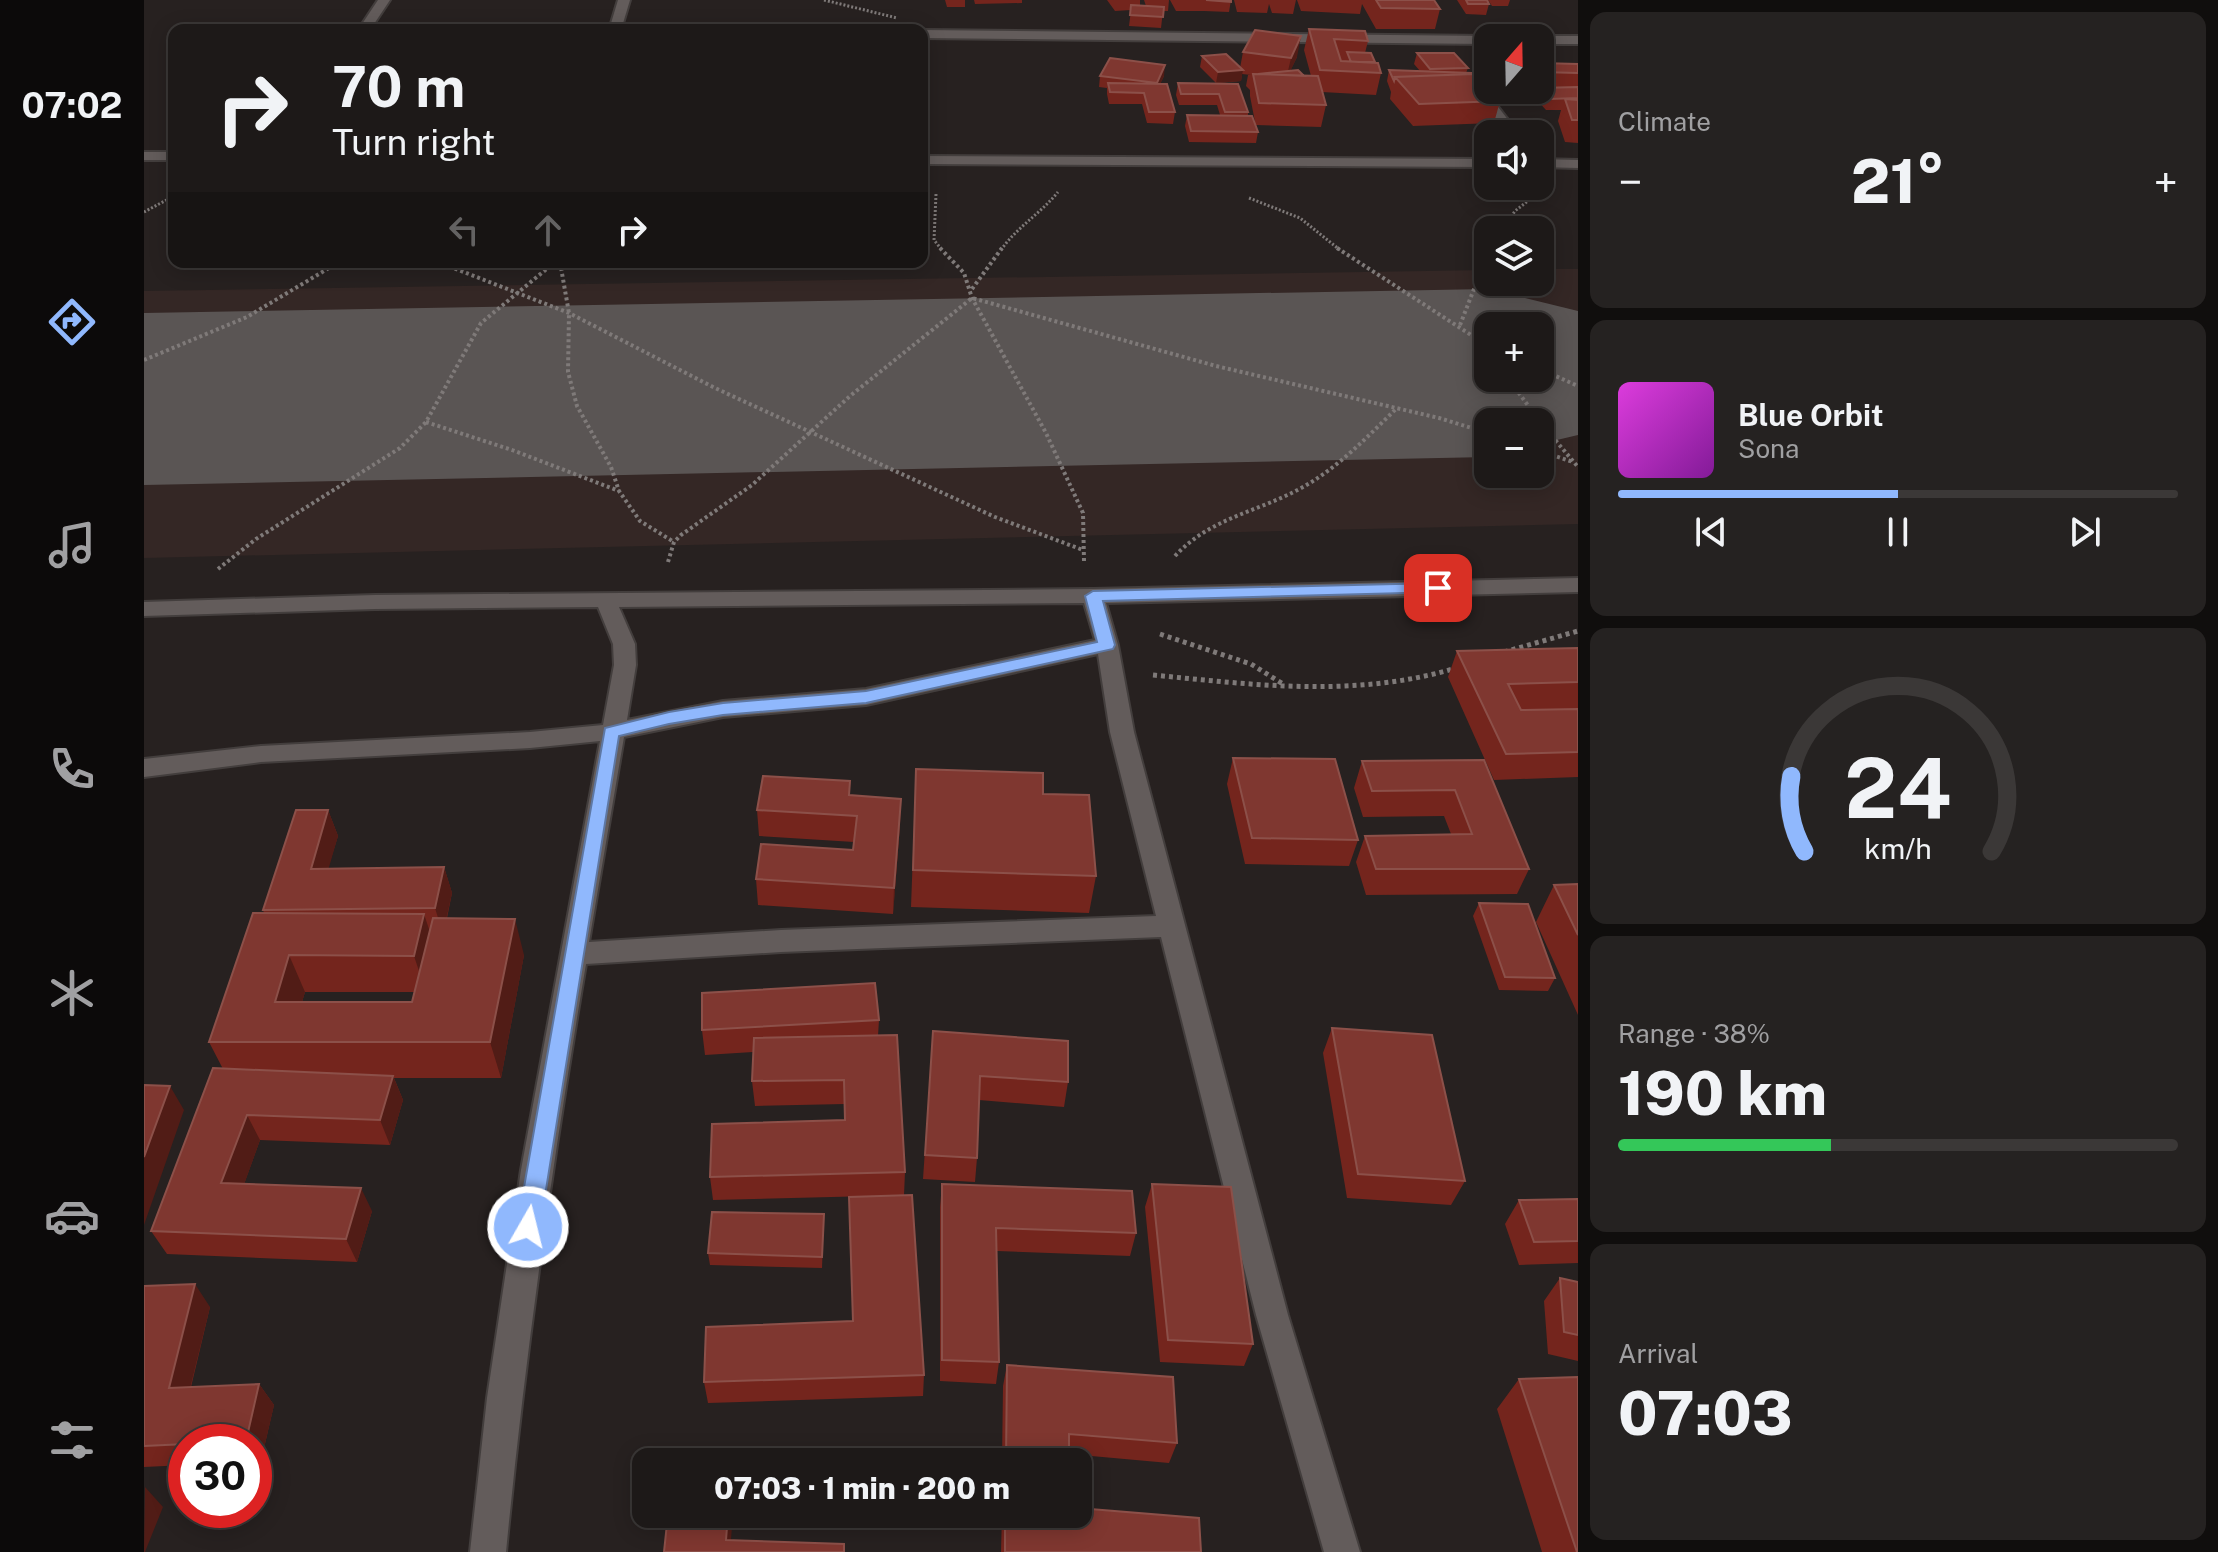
<!DOCTYPE html>
<html lang="en">
<head>
<meta charset="utf-8">
<style>
  :root { --surface:#1d1918; --page:#252221; --text:#f1f3f6; --muted:#a0a0a2; --line:#3b3837; --accent:#90b8fd }
  body { margin:0; font-family:"Public Sans",sans-serif; background:var(--page); color:var(--text); height:100vh; display:flex; flex-direction:column; font-size:30px; white-space:nowrap }
  * { box-sizing:border-box; margin:0 }
  p { font-size:26px; color:var(--muted) }
  .icon { flex:none; width:44px; height:44px; fill:none; stroke:currentColor; stroke-width:2; stroke-linecap:round; stroke-linejoin:round }
  .map { position:relative; flex:1; overflow:hidden }
  .details { display:flex; flex-direction:column; gap:12px; padding:12px; background:#100e0d; width:640px }
  .details>* { flex:none }
  .guide { position:absolute; left:24px; top:24px; width:760px; height:244px; border-radius:16px; box-shadow:0 4px 20px #0003,0 0 0 2px var(--line); background:#1d1918; color:var(--text); overflow:hidden }
  .needle { width:52px; rotate:20deg }
  .buttons { position:absolute; left:1330px; top:24px; display:grid; gap:16px }
  .buttons a { display:grid; place-items:center; width:80px; height:80px; border-radius:16px; background:var(--surface); box-shadow:0 4px 20px #0003,0 0 0 2px var(--line); font-size:40px }
  .speed { position:absolute; left:24px; top:1424px; display:flex; gap:16px; font-size:40px; font-weight:700; text-align:center }
  .speed>* { display:grid; place-content:center; width:104px; height:104px; border-radius:50%; background:var(--surface); box-shadow:0 4px 20px #0003,0 0 0 2px var(--line); line-height:1 }
  .speed .limit { border:12px solid #d22; background:#fff; color:#111 }
  .pin { position:absolute; display:grid; place-items:center; width:68px; height:68px; color:#fff; margin:-34px; border-radius:16px; box-shadow:0 4px 12px #0006 }
  .me { position:absolute; width:88px; margin:-44px; rotate:8deg; stroke-linejoin:round; filter:drop-shadow(0 0 6px #0008) }
  .turn { display:flex; align-items:center; gap:28px; height:168px; padding:0 32px; font-size:36px }
  .turn .icon { width:104px; height:104px; stroke-width:2.5 }
  .turn b { display:block; font-size:56px; line-height:68px }
  .lanes { display:flex; align-items:center; height:76px; padding:0 32px; background:#0003; justify-content:center; gap:40px; direction:ltr }
  .lanes .off { opacity:.35 }
  .big { font-size:60px; font-weight:800; line-height:1.1 }
  .details .tile { flex:1; display:flex; flex-direction:column; justify-content:center; gap:12px; min-width:0; padding:0 28px; border-radius:16px; background:var(--page) }
  .details .dial { align-items:center; gap:0 }
  .dial svg { height:208px; overflow:visible; fill:none; stroke:var(--line); stroke-width:7; stroke-linecap:round; text-anchor:middle }
  .dial text { fill:var(--text); stroke:none }
  .song { display:flex; align-items:center; gap:24px }
  .cover { width:96px; height:96px; border-radius:12px; background:linear-gradient(135deg,hsl(300 70% 55%),hsl(290 70% 35%)) }
  .played { height:8px; border-radius:4px; background:linear-gradient(90deg,var(--accent) 50%,var(--line) 50%) }
  .keys { display:flex; justify-content:space-around; direction:ltr }
  .heat { display:flex; justify-content:space-between; align-items:center; font-size:44px; direction:ltr }
  .charge { height:12px; border-radius:6px; background:linear-gradient(90deg,#34c759 38%,var(--line) 0) }
  .trip { position:absolute; left:488px; top:1448px; width:460px; height:80px; border-radius:16px; background:var(--surface); box-shadow:0 4px 20px #0003,0 0 0 2px var(--line); font-weight:800; line-height:80px; text-align:center }
  main { display:flex; flex:1; min-height:0 }
  .menu { display:flex; flex-direction:column; width:144px; justify-content:space-around; align-items:center; background:#0c0a0a; color:var(--muted) }
  .menu .icon { width:56px; height:56px }
  .menu .active { color:var(--accent) }
  .menu b { font-size:36px; color:var(--text) }
  .map>svg:first-child { display:block }
  .built { fill:#342725; fill-rule:evenodd }
  .lines { fill:none; stroke-linecap:round; stroke-linejoin:round }
  .runway { fill:#5a5554; fill-rule:evenodd }
  .minor-casing { stroke:#433e3d; stroke-width:4 }
  .path-far2 { stroke:#7f7a79; stroke-width:3; stroke-dasharray:2 2; stroke-linecap:butt }
  .path-far1 { stroke:#7f7a79; stroke-width:4; stroke-dasharray:3 3; stroke-linecap:butt }
  .path { stroke:#7f7a79; stroke-width:5; stroke-dasharray:4 4; stroke-linecap:butt }
  .minor { fill:#635c5b; fill-rule:evenodd }
  .wall { fill:#74251d; fill-rule:evenodd }
  .shaded-wall { fill:#511c16 }
  .building { fill:#7f3730; stroke:#8c5049; stroke-width:2 }
  .route { fill:#90b8fd; stroke:#5e78a4; stroke-width:2 }
</style>
</head>
<body>
<main>
<nav class="menu">
<b>07:02</b>
<svg class="icon active" aria-label="directions" viewBox="0 0 24 24"><path d="M12 3l9 9-9 9-9-9zM9 14v-3h6M13 9l2 2-2 2"/></svg>
<svg class="icon" aria-label="music" viewBox="0 0 24 24"><path d="M9 18V5l10-2v13"/><circle cx="6" cy="18" r="3"/><circle cx="16" cy="16" r="3"/></svg>
<svg class="icon" aria-label="phone" viewBox="0 0 24 24"><path d="M5 4h4l2 5-3 2q2 4 5 5l2-3 5 2v4C11 20 4 13 5 4z"/></svg>
<svg class="icon" aria-label="climate" viewBox="0 0 24 24"><path d="M12 3v18M4 7l16 10M4 17L20 7"/></svg>
<svg class="icon" aria-label="car" viewBox="0 0 24 24"><path d="M5 17H2v-5l4-1 3-4h7l3 4 3 1v5h-3M9 17h6M6 11h13"/><circle cx="7" cy="17" r="2"/><circle cx="17" cy="17" r="2"/></svg>
<svg class="icon" aria-label="filters" viewBox="0 0 24 24"><path d="M4 7h16M4 17h16"/><circle cx="9" cy="7" r="2"/><circle cx="15" cy="17" r="2"/></svg>
</nav>
<div class="map">
<svg width="1434" height="1552" viewBox="0 0 1434 1552">
  <rect width="100%" height="100%" fill="#272120"/>
  <path class="built" d="M1396 269H1434V524L0 558V291L1344 270V282H1396ZM1344 326H1396V378H1344ZM1344 422H1396V474H1344Z"/>
  <g class="lines">
    <path class="runway" d="M1344 289 1434 311V435L1396 444V422H1344V457L0 485V313ZM1344 326H1396V378H1344Z"/>
    <defs>
      <path id="minor" d="M234 0H246L226 30H214Z
        M474 0H486L477 30H465Z
        M778 30 1344 36 1349 38H1344V44L778 38Z
        M1396 36H1434V44H1396V38H1391Z
        M1328 86H1338L1375 134H1361L1326 89Z
        M0 152H30V160H0Z
        M778 156 1344 159V167L778 164Z
        M1396 159 1434 160V168L1396 167Z
        M1434 578V592L962 603 974 645 990 732 1144 1315 1216 1552H1180L1112 1315 1017 937 637 952 442 964C409 1159 381 1355 362 1552H326L343 1398 377 1170 456 741 386 748 117 762 0 777V759L117 746 386 732 459 725 470 665 469 644 454 607 231 609 0 616V602L231 595 949 589ZM940 603 951 640 722 689 579 701 483 720 492 665 491 644 475 607ZM954 654 966 732 1012 916 637 930 445 942 480 737 579 717 722 705Z"/>
    </defs>
    <use href="#minor" class="minor-casing"/>
    <path class="path-far2" d="M680 0 753 18
      M792 194 790 240 798 250
      M1105 198 1156 218 1196 250
      M0 212 30 196
      M1358 230 1371 211 1393 194
      M857 250C873 227 896 214 914 192"/>
    <path class="path-far1" d="M796 248 820 273 828 298 902 433 939 513 940 561
      M1193 248 1344 346
      M294 262 425 313 571 388 851 517 939 550
      M416 262 425 313 424 372 433 406 467 467 475 491 496 521 530 542
      M828 289 858 248
      M1316 325 1344 253
      M0 360 103 317 195 262
      M1396 369 1434 386
      M1364 378 1396 422
      M282 422 368 450 475 491
      M1396 422 1434 467
      M1396 451 1429 462
      M1031 556C1067 517 1115 512 1159 487 1195 467 1224 436 1253 408
      M524 562 530 542 537 535 608 485 706 396 828 298 1072 366 1295 418 1344 433
      M74 569 112 539 256 448 282 422 337 323 411 262"/>
    <path class="path" d="M1016 634 1107 664 1139 684
      M1360 652 1434 631
      M1009 675C1111 685 1213 698 1312 668"/>
    <use href="#minor" class="minor"/>
  </g>
  <path class="wall" d="M801 0H821V7H803Z
    M830 0H878V3L831 4Z
    M963 0H996V6H1002L1000 0H1025L1024 11H1019L1017 28 985 26 987 10 971 11Z
    M1026 0H1087L1085 12 1060 11V9V11H1032Z
    M1090 0H1152L1149 14 1128 13 1125 4 1123 13 1093 12Z
    M1153 0H1290L1296 9 1291 29H1232L1218 4 1216 14 1157 11Z
    M1313 0H1343L1345 4 1342 15 1322 14Z
    M1344 0H1366L1364 6H1348Z
    M1165 29 1224 41 1221 53 1231 62 1237 73 1232 95 1178 92 1182 105 1177 127 1112 125 1114 132 1112 143 1045 142 1041 126 1043 115H1076L1073 105H1035L1032 95 1034 83 1094 84 1104 112V115L1111 122 1106 96V90L1102 86 1104 75H1107L1098 74 1097 81 1072 83 1056 67 1058 56 1096 68 1099 52 1153 57 1146 71 1160 76H1167L1160 50Z
    M1273 53 1324 68 1322 73 1356 101 1350 123 1269 126 1246 99 1247 92 1243 81 1245 70 1276 71 1270 64Z
    M1396 63H1434V143L1421 142 1414 121 1417 110H1402L1392 99 1394 94H1390L1388 90H1396Z
    M956 76H1020L1016 84 1031 112 1029 124 1003 123 998 104H965L963 94V88L955 87Z
    M1434 648V777L1350 780 1304 677 1313 651Z
    M1089 758 1214 840 1205 866 1101 864 1083 784Z
    M1340 760 1385 869 1373 894 1222 895 1212 862 1221 836 1307 834 1300 816 1219 817 1210 788 1218 761Z
    M772 769 899 794 952 876 945 913 767 907Z
    M706 795 756 825 749 914 614 905 612 879 709 850 710 842 615 836 613 810Z
    M184 810 194 836 184 868 300 867 308 893 303 918 380 955 357 1078H250L259 1100 246 1145 116 1140 100 1184 228 1211 213 1262 23 1254 7 1231 79 1069 65 1042 120 913 119 910ZM161 992H271L268 1002H158Z
    M1434 884V1015L1392 922 1410 885Z
    M1335 903 1411 978 1404 991 1355 990 1329 916Z
    M735 1020 734 1036 761 1172 760 1195 780 1375 779 1396 564 1403 560 1382 708 1321 728 1196 569 1200 566 1177 701 1120V1104L611 1106 608 1081 609 1052 561 1055 558 1030Z
    M1188 1028 1321 1181 1307 1205 1203 1198 1179 1053Z
    M789 1031 924 1082 920 1107 835 1100 833 1158 831 1182 779 1179Z
    M798 1184 992 1233 986 1256 853 1251 855 1362 852 1384 796 1381V1207Z
    M1008 1184 1109 1344 1100 1366 1016 1362 1001 1207Z
    M1434 1199V1263L1375 1265 1361 1224 1375 1200Z
    M680 1214 678 1268 566 1265 564 1253Z
    M1416 1278 1434 1282V1361L1404 1354 1400 1301Z
    M0 1286 66 1307 47 1387 115 1384 130 1405 117 1461H110V1442H42V1465L0 1467Z
    M863 1365 1033 1443 1025 1463 925 1454V1462H858L859 1386Z
    M1375 1379 1434 1552H1398L1353 1409Z
    M858 1514H934L1057 1552H857Z"/>
  <path class="shaded-wall" d="M1157 36 1153 57 1142 80 1147 58Z
    M1021 65 1020 76 1011 94 1013 83Z
    M1099 70 1097 81 1072 83 1074 72Z
    M757 799 756 825 749 914 750 888Z
    M184 810 194 836 177 895 167 869Z
    M300 867 308 893 299 934 291 908Z
    M280 914 292 950 282 992 270 956Z
    M371 919 380 955 357 1078 346 1042Z
    M145 955 161 992 147 1038 131 1002Z
    M249 1076 259 1100 246 1145 236 1120Z
    M26 1086 40 1110 0 1225V1157Z
    M103 1115 116 1140 92 1207 77 1183Z
    M217 1188 228 1211 213 1262 202 1239Z
    M51 1284 66 1307 41 1409 25 1388Z
    M115 1384 130 1405 117 1461 110 1451V1442H103L102 1441Z
    M1 1487 19 1507 1 1552H0Z
    M584 1514H589L586 1552 582 1540Z"/>
  <path class="building" d="M1062 0H1087V2Z
    M1232 0H1290L1296 9 1237 8Z
    M1322 0H1343L1345 4H1324Z
    M987 5 1020 7 1019 17 986 15Z
    M1165 29 1221 31 1224 41 1190 39 1197 61 1234 63 1237 73 1176 70Z
    M1111 30 1157 36 1147 58 1099 52Z
    M1203 52 1227 53 1231 62H1207Z
    M1273 53H1310L1324 68 1286 69Z
    M1082 54 1099 70 1074 72 1058 56Z
    M966 58 1021 65 1013 83 956 76Z
    M1396 63 1434 64V73L1397 72Z
    M1154 70 1160 76 1114 74Z
    M1245 70 1327 73V74L1251 77 1250 81Z
    M1109 74 1174 76 1182 105 1115 103Z
    M1330 74 1344 88V90H1346L1356 101 1275 104 1251 77Z
    M964 83 1023 84 1031 112H1005L1000 93 966 92Z
    M1034 83 1094 84 1104 112H1081L1075 94H1037Z
    M1434 87V98L1405 99 1396 88Z
    M1421 99 1434 100V120H1428Z
    M1043 115 1108 116 1114 132 1047 131Z
    M1434 648V682L1364 684 1377 710 1434 709V752L1362 754 1313 651Z
    M1089 758 1191 759 1214 840 1108 838Z
    M1340 760 1385 869H1232L1221 836 1328 834 1311 790 1228 791 1218 761Z
    M772 769 899 773V794L945 795 952 876 769 870Z
    M619 776 706 781 705 795 757 799 750 888 612 879 617 844 709 850 713 816 613 810Z
    M152 810H184L167 869 300 867 291 908 119 910Z
    M1434 884V935L1410 885Z
    M1335 903 1384 904 1411 978 1361 977Z
    M109 913 280 914 270 956 145 955 131 1002H268L289 918 371 919 346 1042H65Z
    M731 983 735 1020 558 1030V993Z
    M1188 1028 1288 1035 1321 1181 1214 1174Z
    M789 1031 924 1041V1082L836 1076 833 1158 781 1155Z
    M753 1035 761 1172 566 1177 568 1124 701 1120 700 1080 608 1081 610 1038Z
    M69 1068 249 1076 236 1120 103 1115 77 1183 217 1188 202 1239 7 1231Z
    M0 1085 26 1086 0 1157Z
    M798 1184 988 1191 992 1233 852 1228 855 1362 798 1360Z
    M1008 1184 1087 1187 1109 1344 1024 1340Z
    M768 1195 780 1375 560 1382 562 1327 709 1321 705 1197Z
    M1434 1199V1241L1390 1242 1375 1200Z
    M568 1212 680 1214 678 1257 564 1253Z
    M1416 1278 1434 1282V1335L1420 1332Z
    M51 1284 25 1388 115 1384 102 1441 42 1442V1444L0 1446V1286Z
    M863 1365 1029 1377 1033 1443 925 1434V1462H862Z
    M1434 1377V1552H1433L1375 1379Z
    M934 1508 1055 1518 1057 1552H861V1514H934Z
    M524 1514H584L582 1540 700 1544V1552H520Z"/>
  <path class="route" d="M1294 583 1300 585V592L959 601 971 645 969 649 722 703 579 715 525 724 475 736 396 1227 392 1234 384 1238 376 1234 373 1227 461 728 525 712 579 703 722 691 953 642 941 596 949 591Z"/>
</svg>
<div class="buttons">
<a><svg class="needle" viewBox="-14 -14 28 28"><path d="M0-13l5 13h-10z" fill="#e53935"/><path d="M0 13l5-13h-10z" fill="#a0a0a2"/></svg></a>
<a><svg class="icon" aria-label="sound" viewBox="0 0 24 24"><path d="M4 9h4l5-4v14l-5-4H4zM17 9q2 3 0 6"/></svg></a>
<a><svg class="icon" aria-label="layers" viewBox="0 0 24 24"><path d="M12 4l9 5-9 5-9-5zM3 14l9 5 9-5"/></svg></a>
<a>+</a>
<a>−</a>
</div>
<div class="speed"><div class="limit">30</div></div>
<div class="pin" style="left:1294px;top:588px;background:#d93025"><svg class="icon" aria-label="arrive" viewBox="0 0 24 24"><path d="M6 21V4h12l-3 4 3 4H6"/></svg></div>
<svg class="me" style="left:384px;top:1227px" viewBox="-20 -20 40 40"><circle r="17" fill="#90b8fd" stroke="#fff" stroke-width="3"/><path d="M0-11L8 9 0 5-8 9z" fill="#fff"/></svg>
<div class="trip">07:03 · 1 min · 200 m</div>
<div class="guide">
<div class="turn"><svg class="icon" aria-label="right" viewBox="0 0 24 24"><path d="M7 20v-9h11M14 6l5 5-5 5"/></svg><div><b>70 m</b>Turn right</div></div>
<div class="lanes"><svg class="icon off" aria-label="left" viewBox="0 0 24 24"><path d="M17 20v-9H6M10 6l-5 5 5 5"/></svg><svg class="icon off" aria-label="ahead" viewBox="0 0 24 24"><path d="M12 20V5M6 11l6-6 6 6"/></svg><svg class="icon" aria-label="right" viewBox="0 0 24 24"><path d="M7 20v-9h11M14 6l5 5-5 5"/></svg></div>
</div>
</div>
<section class="details">
<div class="tile"><p>Climate</p>
<div class="heat"><a>−</a><b class="big">21°</b><a>+</a></div>
</div>
<div class="tile">
<div class="song"><i class="cover"></i><div><b>Blue Orbit</b><p>Sona</p></div></div>
<div class="played"></div>
<div class="keys"><svg class="icon" aria-label="previous" viewBox="0 0 24 24"><path d="M18 5L8 12l10 7zM5 5v14"/></svg><svg class="icon" aria-label="pause" viewBox="0 0 24 24"><path d="M8 5v14M16 5v14"/></svg><svg class="icon" aria-label="next" viewBox="0 0 24 24"><path d="M6 5l10 7-10 7zM19 5v14"/></svg></div>
</div>
<div class="tile dial"><svg viewBox="0 0 100 80">
<path d="M14 69A42 42 0 1 1 86 69"/>
<path d="M14 69A42 42 0 0 1 9 40" stroke="#90b8fd"/>
<text x="50" y="56" font-size="32" font-weight="700">24</text>
<text x="50" y="72" font-size="11">km/h</text>
</svg></div>
<div class="tile"><p>Range · 38%</p><b class="big">190 km</b><div class="charge"></div></div>
<div class="tile"><p>Arrival</p><b class="big">07:03</b></div>
</section>
</main>
</body>
</html>
